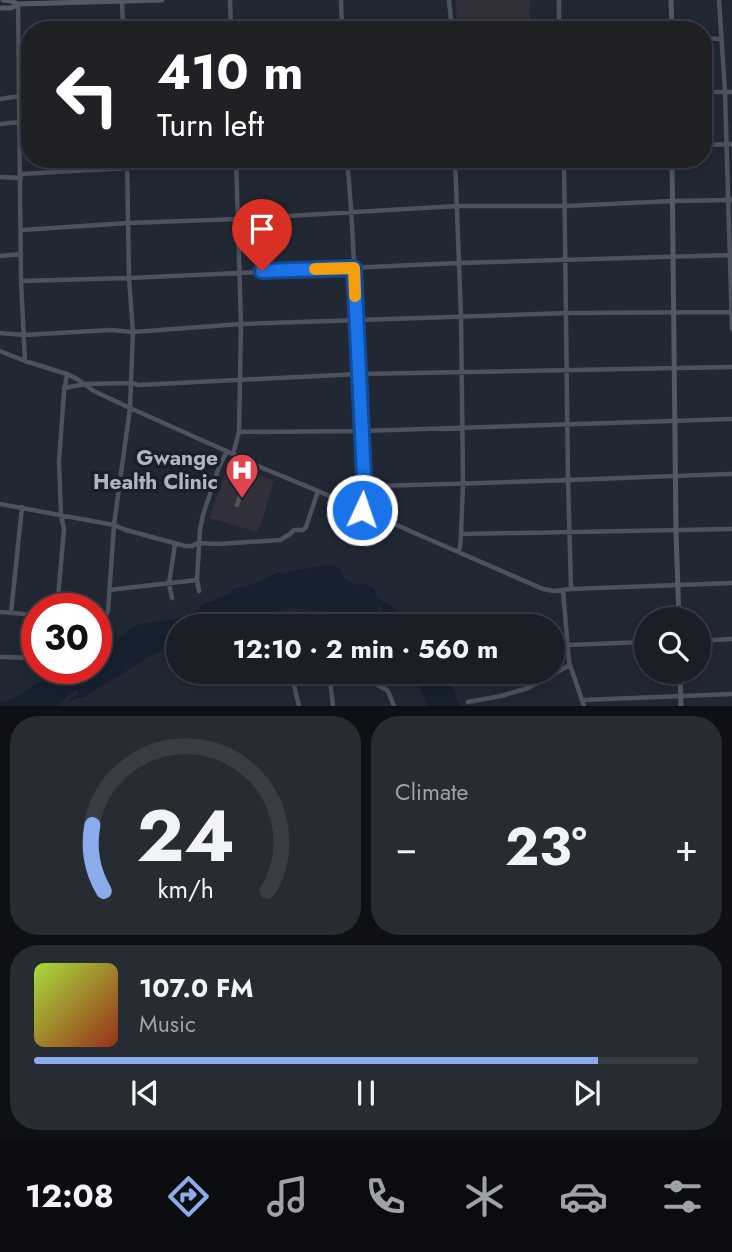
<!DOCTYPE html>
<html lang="en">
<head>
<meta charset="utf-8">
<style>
  :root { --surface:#1a1e26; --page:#272b32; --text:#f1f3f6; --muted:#9fa2a7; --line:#383c43; --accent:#8babea }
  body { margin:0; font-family:Jost,sans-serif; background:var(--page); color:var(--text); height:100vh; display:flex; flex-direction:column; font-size:26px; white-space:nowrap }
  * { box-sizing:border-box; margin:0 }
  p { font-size:23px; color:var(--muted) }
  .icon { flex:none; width:38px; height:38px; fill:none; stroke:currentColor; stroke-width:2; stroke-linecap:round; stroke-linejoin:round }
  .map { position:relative; height:706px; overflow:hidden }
  .side { display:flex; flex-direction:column; gap:10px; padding:10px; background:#0e1015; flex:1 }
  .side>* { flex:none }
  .top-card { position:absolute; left:21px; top:21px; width:691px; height:147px; border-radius:28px; box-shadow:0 4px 18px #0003,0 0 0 2px var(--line); background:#202124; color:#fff; overflow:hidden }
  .tools { position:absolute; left:634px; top:607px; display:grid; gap:14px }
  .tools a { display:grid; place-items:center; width:77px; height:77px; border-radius:50%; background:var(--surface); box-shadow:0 4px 18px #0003,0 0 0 2px var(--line); font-size:35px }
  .speed { position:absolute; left:21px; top:593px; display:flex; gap:14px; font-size:35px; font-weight:700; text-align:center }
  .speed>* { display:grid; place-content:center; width:91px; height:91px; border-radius:50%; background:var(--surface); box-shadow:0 4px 18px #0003,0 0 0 2px var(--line); line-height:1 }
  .speed .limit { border:10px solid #d22; background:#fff; color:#111 }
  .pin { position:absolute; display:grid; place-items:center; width:60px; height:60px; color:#fff; margin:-72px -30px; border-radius:50% 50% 50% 0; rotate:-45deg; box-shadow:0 0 7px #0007 }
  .pin .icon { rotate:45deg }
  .me { position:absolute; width:77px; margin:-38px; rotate:3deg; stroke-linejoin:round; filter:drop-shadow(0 0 5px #0008) }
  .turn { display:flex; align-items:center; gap:24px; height:147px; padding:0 21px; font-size:32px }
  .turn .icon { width:91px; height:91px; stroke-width:2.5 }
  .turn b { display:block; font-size:49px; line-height:60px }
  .big { font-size:52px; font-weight:700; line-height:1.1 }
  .side .card { flex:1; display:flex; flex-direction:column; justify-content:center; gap:10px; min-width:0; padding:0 24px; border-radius:28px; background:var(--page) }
  .side .dial { align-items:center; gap:0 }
  .dial svg { height:182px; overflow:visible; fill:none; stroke:var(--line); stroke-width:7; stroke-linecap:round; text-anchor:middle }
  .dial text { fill:var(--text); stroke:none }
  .song { display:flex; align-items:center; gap:21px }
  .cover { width:84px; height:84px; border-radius:10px; background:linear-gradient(135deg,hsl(80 70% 55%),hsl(10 70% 35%)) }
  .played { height:7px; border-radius:4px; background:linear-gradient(90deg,var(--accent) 85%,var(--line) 85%) }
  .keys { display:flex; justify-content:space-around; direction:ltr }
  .heat { display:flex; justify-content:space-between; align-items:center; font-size:38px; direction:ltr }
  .side .tiles { flex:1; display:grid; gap:10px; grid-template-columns:1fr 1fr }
  .card:last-child { grid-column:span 2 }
  .trip { position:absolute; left:166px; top:614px; width:399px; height:70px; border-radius:35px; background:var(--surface); box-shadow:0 4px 18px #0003,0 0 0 2px var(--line); font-weight:700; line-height:70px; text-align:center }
  .tab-bar { display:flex; height:112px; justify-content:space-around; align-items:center; background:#0a0c0f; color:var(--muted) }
  .tab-bar .icon { width:49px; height:49px }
  .tab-bar .on { color:var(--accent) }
  .tab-bar b { font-size:32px; color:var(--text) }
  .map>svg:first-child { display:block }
  .medical { fill:#312f39 }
  .water { fill:#17202f }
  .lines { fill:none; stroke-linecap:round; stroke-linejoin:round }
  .minor { stroke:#4d525c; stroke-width:4.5 }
  .major { stroke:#535964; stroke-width:5 }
  .route-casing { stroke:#114b97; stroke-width:18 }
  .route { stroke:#1a73e8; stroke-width:12 }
  .slow { stroke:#f59e0b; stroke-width:12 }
  .labels { text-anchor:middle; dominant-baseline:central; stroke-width:7; stroke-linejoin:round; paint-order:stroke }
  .poi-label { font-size:21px; font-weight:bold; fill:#afb5c1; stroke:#1a2029; text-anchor:end }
</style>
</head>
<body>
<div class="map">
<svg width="732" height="706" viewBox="0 0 732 706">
  <rect width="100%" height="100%" fill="#222833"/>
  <path class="medical" d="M456 0H530V20L538 21V30H457Z
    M230 462 274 481 258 532 209 518Z"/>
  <path class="water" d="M328 565 339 568 345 579 355 585 364 583 373 588 377 596 397 612 405 626H400L397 621 391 620 375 601 380 613 387 623 386 626H359L344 618 327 611 291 608 258 615 226 626H178V643L147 658 83 698H77L70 701 71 698 78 694 79 690 71 693 57 706H0V702L12 699 41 681 65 669 96 668V647L114 643V633L119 637 125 635 131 628 140 624 177 619 197 613 202 605 231 593 233 589 254 584 279 572 285 574 291 571Z
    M408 672H442L451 684 460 706H427L423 694Z"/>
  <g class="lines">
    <path class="minor" d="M122 0 123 30
      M230 0 231 30
      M341 0 342 30
      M449 0 452 30
      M559 0V30
      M719 0 725 92 732 329
      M18 4 21 281 25 361
      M704 38 720 39
      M19 67H30
      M704 92H732
      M0 99 20 96
      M20 120 30 119
      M0 124 20 122
      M704 145 732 144
      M127 159 129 278 133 332 130 408 233 454
      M236 159 241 324 239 432 233 454 253 464 247 475 237 505
      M455 159 461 316 463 484 461 534 460 547 458 552
      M564 159 568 479 571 589
      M21 174 288 159
      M0 177 21 178
      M22 230 128 223 238 219 457 206H566L672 201 732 200
      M0 256 21 254
      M21 281 129 278 458 263 732 255
      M0 333 24 335 110 330 133 332 241 324 567 313 732 312
      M0 351 25 361 67 374 64 392 59 461 61 515 64 529 57 609
      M67 374 77 379 94 391 130 408 114 525 108 611 106 615H96
      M64 388 85 384 132 383 138 385 358 374 732 367
      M239 432 361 431 732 419
      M364 486C487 484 609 478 732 474
      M318 491 362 510 365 497C356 385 358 271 347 159
      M0 504 114 525 126 530 185 546H192L198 543 218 544 280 540 290 534 294 530H303L306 527 318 491 253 464
      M362 510 543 589 554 591 571 589 732 583
      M461 534 732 529
      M109 590 197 580
      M563 590 569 662 584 706
      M199 591 197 580 200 530 203 515 219 467 227 451
      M172 598 169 584 175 544
      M0 612 37 615
      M11 613 22 507
      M698 641 732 639
      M553 642 566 640
      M567 645 646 642
      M0 657 37 658
      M291 672 299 706
      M329 672 333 706
      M330 684 359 679 376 684 388 691 394 706
      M583 700 732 694
      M468 702 501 696 528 688 570 665"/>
    <path class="major" d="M3 0 11 1 18 4
      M671 0 672 30
      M0 8H11L18 4 162 0
      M672 159 676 531 679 620
      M680 672 681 706"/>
  </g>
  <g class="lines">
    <defs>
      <path id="route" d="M262 271 354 268 365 497 362 510"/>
    </defs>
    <use href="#route" class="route-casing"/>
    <use href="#route" class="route"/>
    <path class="slow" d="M315 269 354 268 355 296"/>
  </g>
  <defs>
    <symbol id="hospital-pin" viewBox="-11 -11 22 30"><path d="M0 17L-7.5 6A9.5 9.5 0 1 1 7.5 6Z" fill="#e0444e" stroke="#1a2029"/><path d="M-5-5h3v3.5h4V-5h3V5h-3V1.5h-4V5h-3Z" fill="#fff"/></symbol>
  </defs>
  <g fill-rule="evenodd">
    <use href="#hospital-pin" x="223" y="451" width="38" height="52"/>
  </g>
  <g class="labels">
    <g class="poi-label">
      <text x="218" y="458">Gwange<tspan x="218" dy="24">Health Clinic</tspan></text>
    </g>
  </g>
</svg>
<div class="tools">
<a><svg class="icon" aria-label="search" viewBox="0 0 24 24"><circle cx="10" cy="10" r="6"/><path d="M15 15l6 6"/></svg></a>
</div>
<div class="speed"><div class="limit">30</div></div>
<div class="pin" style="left:262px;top:271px;background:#d93025"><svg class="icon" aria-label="arrive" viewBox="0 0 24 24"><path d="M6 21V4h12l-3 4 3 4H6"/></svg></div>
<svg class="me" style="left:362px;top:510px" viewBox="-20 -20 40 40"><circle r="17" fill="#1a73e8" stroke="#fff" stroke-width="3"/><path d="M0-11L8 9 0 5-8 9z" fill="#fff"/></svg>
<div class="trip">12:10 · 2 min · 560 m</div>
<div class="top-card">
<div class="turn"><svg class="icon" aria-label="left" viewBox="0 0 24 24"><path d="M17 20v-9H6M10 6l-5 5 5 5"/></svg><div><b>410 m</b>Turn left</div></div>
</div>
</div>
<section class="side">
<div class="tiles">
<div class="card dial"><svg viewBox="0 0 100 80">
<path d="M14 69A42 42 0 1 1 86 69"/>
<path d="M14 69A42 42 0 0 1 9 40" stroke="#8babea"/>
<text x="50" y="56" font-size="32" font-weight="700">24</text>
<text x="50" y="72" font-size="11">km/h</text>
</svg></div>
<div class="card"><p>Climate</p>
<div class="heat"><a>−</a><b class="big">23°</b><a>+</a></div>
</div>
<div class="card">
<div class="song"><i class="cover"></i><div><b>107.0 FM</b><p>Music</p></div></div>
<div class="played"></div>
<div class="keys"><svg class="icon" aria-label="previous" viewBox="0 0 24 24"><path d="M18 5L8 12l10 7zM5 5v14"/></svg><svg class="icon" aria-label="pause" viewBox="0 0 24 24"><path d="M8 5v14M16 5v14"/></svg><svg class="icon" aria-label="next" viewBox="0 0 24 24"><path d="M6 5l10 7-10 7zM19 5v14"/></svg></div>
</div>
</div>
</section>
<nav class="tab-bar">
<b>12:08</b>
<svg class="icon on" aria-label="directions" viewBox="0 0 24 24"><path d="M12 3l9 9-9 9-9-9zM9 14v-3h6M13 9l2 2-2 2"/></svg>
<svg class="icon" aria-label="music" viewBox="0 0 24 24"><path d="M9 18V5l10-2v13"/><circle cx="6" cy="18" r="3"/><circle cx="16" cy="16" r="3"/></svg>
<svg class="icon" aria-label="phone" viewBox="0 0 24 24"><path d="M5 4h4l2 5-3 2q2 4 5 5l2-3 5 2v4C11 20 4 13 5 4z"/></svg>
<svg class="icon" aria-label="climate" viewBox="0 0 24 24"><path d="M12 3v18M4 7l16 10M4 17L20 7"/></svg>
<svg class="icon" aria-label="car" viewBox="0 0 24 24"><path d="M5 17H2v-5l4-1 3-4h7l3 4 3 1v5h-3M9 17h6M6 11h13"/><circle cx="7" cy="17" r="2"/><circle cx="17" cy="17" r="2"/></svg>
<svg class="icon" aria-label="filters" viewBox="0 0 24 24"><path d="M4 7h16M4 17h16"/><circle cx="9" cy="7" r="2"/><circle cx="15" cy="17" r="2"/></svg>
</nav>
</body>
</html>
